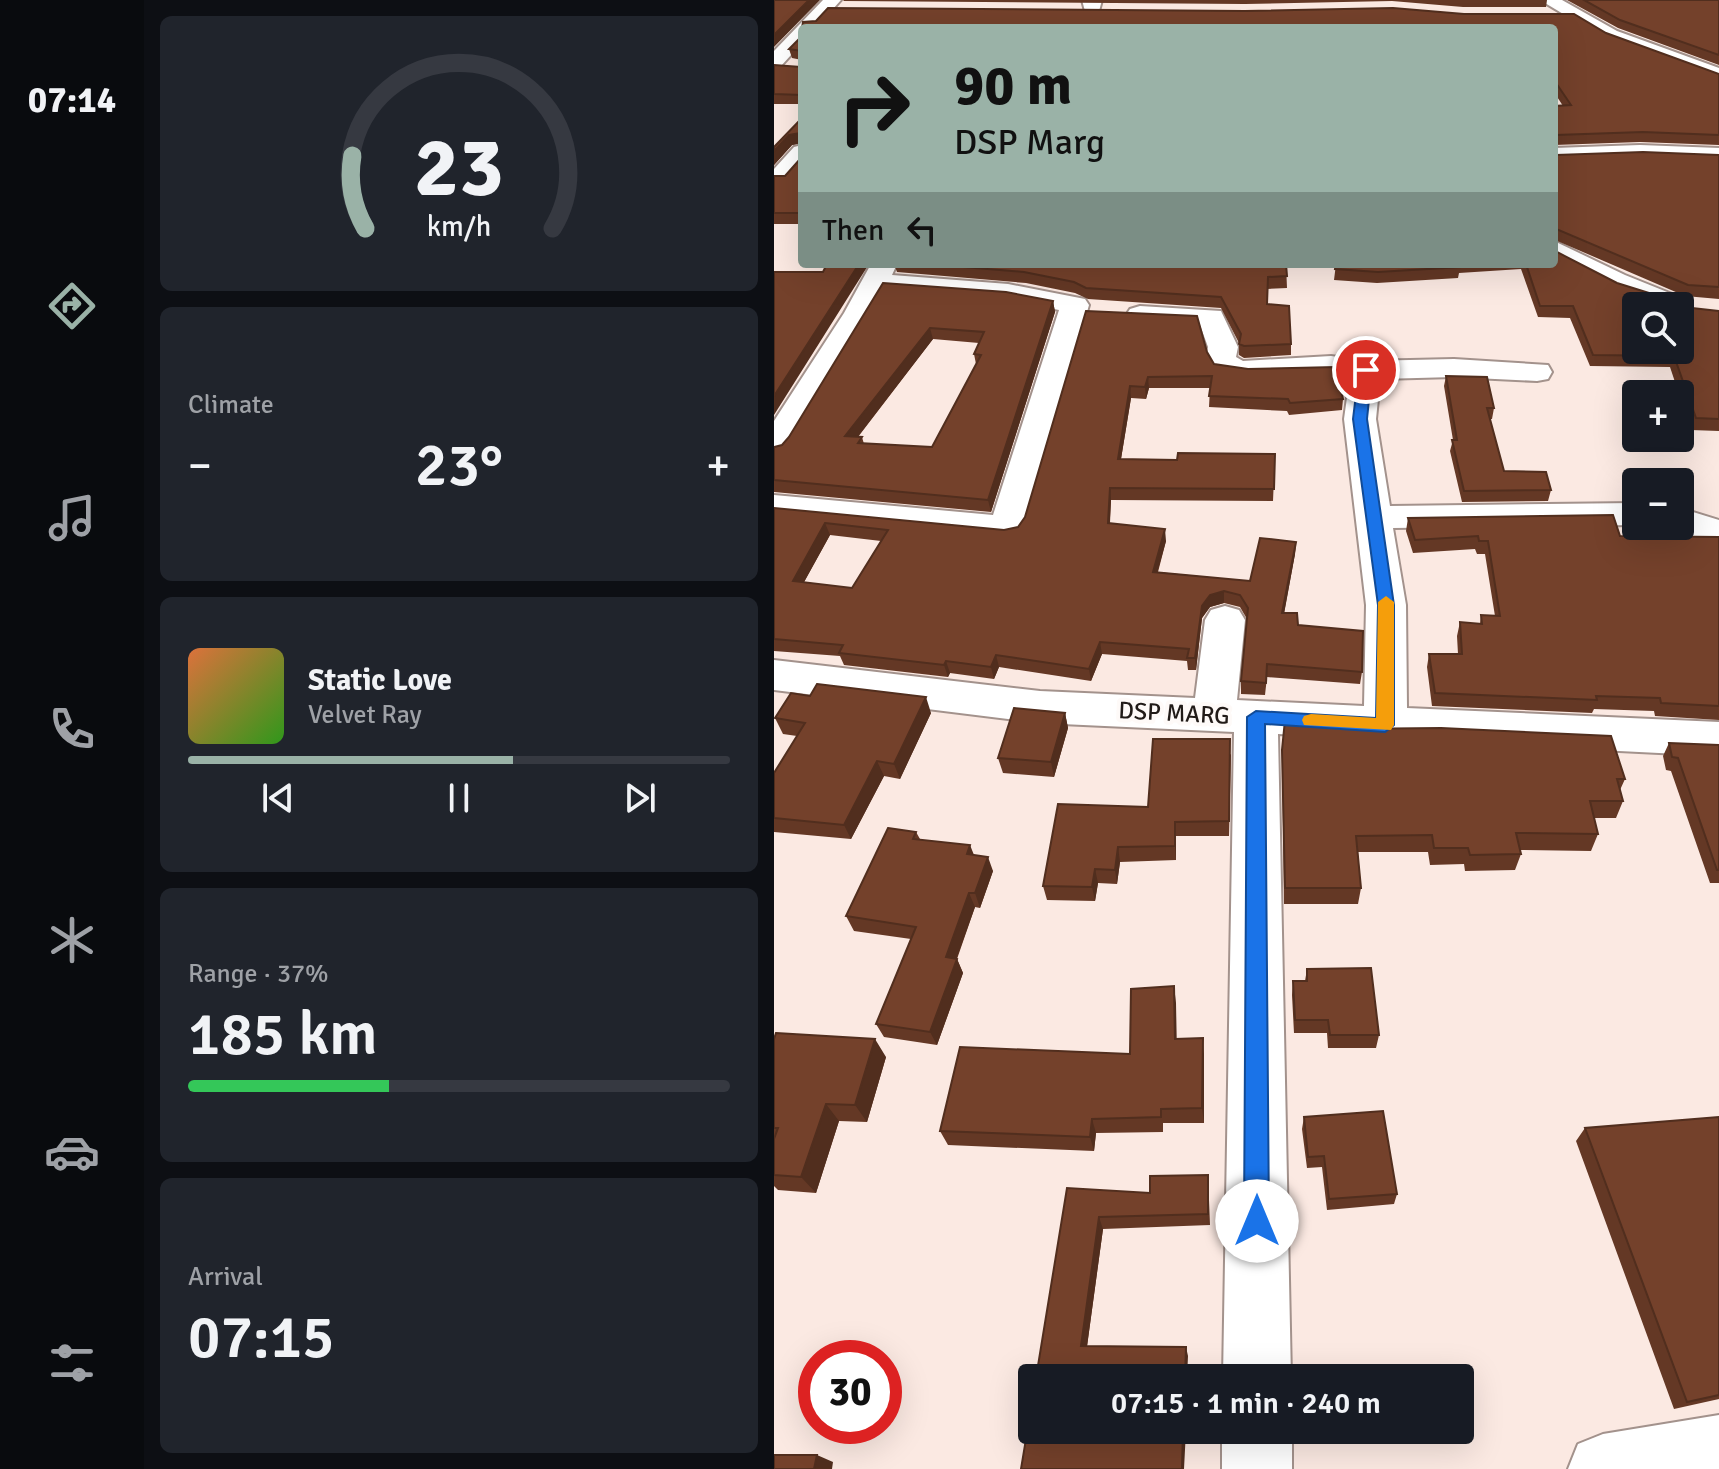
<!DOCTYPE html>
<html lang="en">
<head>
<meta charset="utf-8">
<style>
  :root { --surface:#171b24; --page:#20242c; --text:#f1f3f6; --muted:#9ea1a6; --line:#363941; --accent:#9ab2a7 }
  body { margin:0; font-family:Signika,sans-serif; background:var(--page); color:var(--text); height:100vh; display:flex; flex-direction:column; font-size:30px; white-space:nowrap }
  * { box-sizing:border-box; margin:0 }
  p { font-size:26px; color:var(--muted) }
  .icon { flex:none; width:44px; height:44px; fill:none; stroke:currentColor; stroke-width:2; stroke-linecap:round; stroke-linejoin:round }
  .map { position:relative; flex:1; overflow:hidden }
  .details { display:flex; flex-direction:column; gap:16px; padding:16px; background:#0d0f14; width:630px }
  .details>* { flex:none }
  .banner { position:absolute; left:24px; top:24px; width:760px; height:244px; border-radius:8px; box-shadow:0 8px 32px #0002; background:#9ab2a7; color:#111; overflow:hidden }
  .controls { position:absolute; left:848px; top:292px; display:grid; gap:16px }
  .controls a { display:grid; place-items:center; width:72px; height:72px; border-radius:8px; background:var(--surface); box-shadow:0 8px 32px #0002; font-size:40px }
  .speed { position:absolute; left:24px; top:1340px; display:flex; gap:16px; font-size:40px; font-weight:700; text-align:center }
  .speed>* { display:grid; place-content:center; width:104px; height:104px; border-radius:50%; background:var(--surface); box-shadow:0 8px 32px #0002; line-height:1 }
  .speed .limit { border:12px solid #d22; background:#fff; color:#111 }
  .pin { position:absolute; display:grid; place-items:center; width:68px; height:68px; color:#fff; margin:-34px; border:4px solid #fff; border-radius:50%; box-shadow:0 2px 8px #0007 }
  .me { position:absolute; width:88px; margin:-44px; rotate:0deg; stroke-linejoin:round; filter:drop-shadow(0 0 6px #0008) }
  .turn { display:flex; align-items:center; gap:28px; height:168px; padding:0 24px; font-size:36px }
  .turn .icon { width:104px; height:104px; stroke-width:2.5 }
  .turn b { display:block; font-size:56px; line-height:68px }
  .then { display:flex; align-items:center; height:76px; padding:0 24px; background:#0003; gap:16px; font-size:30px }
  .big { font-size:60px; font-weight:600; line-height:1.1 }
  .details .tile { flex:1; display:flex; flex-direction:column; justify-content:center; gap:12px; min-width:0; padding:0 28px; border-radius:12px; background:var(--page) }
  .details .dial { align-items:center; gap:0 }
  .dial svg { height:208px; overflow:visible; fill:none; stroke:var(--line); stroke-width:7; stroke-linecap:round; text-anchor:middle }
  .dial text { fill:var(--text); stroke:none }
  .song { display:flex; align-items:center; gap:24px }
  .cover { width:96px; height:96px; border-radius:12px; background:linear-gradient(135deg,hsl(20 70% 55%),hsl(110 70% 35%)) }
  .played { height:8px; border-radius:4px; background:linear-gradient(90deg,var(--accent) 60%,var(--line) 60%) }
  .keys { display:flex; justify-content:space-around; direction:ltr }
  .heat { display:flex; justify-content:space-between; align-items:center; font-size:44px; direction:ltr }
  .charge { height:12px; border-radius:6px; background:linear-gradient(90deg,#34c759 37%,var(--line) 0) }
  .trip { position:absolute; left:244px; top:1364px; width:456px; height:80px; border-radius:8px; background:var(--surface); box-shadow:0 8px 32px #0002; font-weight:600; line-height:80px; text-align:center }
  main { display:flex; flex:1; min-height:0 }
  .menu { display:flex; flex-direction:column; width:144px; justify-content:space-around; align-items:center; background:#090b0e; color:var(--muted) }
  .menu .icon { width:56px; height:56px }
  .menu .on { color:var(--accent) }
  .menu b { font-size:36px; color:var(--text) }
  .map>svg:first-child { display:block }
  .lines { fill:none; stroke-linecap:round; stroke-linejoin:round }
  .minor-casing { stroke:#a3928c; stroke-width:4 }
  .major-casing { stroke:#a3928c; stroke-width:4 }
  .minor { fill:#fff; fill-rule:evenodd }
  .major { fill:#fff; fill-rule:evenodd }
  .wall { fill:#643825; fill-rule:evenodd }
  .shaded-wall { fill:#512e1e }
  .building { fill:#74412b; stroke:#512e1e; stroke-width:2; fill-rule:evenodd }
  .route { fill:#1a73e8; stroke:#114b97; stroke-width:2 }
  .slow { fill:#f59e0b }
  .labels { text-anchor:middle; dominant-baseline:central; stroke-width:8; stroke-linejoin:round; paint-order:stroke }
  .street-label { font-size:24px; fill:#211b18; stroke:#fefaf8 }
</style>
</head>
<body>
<main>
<nav class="menu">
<b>07:14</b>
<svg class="icon on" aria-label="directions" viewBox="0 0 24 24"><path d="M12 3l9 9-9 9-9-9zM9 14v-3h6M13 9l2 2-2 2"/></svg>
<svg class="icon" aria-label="music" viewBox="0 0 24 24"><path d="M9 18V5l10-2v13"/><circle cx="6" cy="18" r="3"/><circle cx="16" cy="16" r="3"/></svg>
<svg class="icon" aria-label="phone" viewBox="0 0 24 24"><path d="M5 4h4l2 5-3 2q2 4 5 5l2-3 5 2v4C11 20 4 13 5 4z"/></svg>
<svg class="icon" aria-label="climate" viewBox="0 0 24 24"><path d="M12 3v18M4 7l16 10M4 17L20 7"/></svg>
<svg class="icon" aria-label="car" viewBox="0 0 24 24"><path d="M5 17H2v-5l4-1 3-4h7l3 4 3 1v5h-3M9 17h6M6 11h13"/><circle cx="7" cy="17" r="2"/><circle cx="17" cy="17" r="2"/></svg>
<svg class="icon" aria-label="filters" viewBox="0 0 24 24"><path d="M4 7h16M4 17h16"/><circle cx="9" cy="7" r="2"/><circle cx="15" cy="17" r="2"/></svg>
</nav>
<section class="details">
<div class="tile dial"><svg viewBox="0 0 100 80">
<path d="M14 69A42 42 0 1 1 86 69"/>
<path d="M14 69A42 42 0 0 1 9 41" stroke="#9ab2a7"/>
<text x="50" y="56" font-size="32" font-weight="700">23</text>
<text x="50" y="72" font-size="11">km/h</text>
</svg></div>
<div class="tile"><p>Climate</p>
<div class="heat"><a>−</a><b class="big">23°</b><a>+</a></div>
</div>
<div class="tile">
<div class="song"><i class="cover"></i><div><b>Static Love</b><p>Velvet Ray</p></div></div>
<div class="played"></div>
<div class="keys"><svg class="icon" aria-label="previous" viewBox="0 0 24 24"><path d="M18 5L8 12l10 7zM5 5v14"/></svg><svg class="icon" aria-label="pause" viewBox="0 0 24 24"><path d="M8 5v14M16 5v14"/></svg><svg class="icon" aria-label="next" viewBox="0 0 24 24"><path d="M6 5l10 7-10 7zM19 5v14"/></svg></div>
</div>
<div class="tile"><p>Range · 37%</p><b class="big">185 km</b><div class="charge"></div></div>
<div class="tile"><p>Arrival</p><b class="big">07:15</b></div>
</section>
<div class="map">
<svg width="945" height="1469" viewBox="0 0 945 1469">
  <rect width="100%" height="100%" fill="#fbe9e2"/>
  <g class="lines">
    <defs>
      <path id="minor" d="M308 0H328L324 15H312Z
        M28 145V166L12 184 0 185V169L20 147Z
        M866 145 945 148V162L866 159 780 162V148Z
        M780 241 851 275 913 300 917 306 913 312 906 314V306C858 306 822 282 780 259Z
        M97 264H123L118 275 234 284 311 299 315 305 251 528 246 536 233 539 0 517V495L219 515 285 310 234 300 110 291 17 447 12 454 0 457V421L70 313Z
        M366 306 447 311 464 347 462 357 469 361 557 356 592 361 680 359 774 365 778 372 774 379 763 381 680 377 606 379 602 419 616 506 862 503V525L619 528 632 605 633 708 945 722V756L504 734 517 1378H449L460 732 266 723 0 690V660L266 691 421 698 431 620 437 610 451 606 465 610 471 620 463 700 590 706 592 605 570 419 576 376 486 379 441 373 432 357 434 347 426 325 356 321 352 315 356 309Z
        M906 508 945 520V546L893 527 906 526Z
        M945 1415V1469H794L804 1444 829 1434Z
        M448 1430H518V1469H448Z"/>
      <path id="major" d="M49 0H67L42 28H28V43L7 66 0 68V51Z
        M766 0H788L843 31 945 68V81L831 39Z"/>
    </defs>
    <use href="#minor" class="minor-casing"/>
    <use href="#major" class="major-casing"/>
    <use href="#minor" class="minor"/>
    <use href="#major" class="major"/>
  </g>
  <path class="wall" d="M69 0H773L772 7H689L618 1 471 4 70 1Z
    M793 0H945V65L844 28Z
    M780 28 832 33 945 74V145L866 142 780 145 789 106 780 92Z
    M28 32V104H0V65L27 67 28 60 18 58 15 49 28 36Z
    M28 118V224H0V176H11L27 158V143L18 145 0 165V147Z
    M780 153 782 155H945V299L911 296 781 240V251L843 283 909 307 945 311V431L917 430 896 367 816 366 796 318 764 317 747 269 685 273 684 278 603 283 560 280 562 264H780Z
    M120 264H512L513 288 493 289V304L517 344V355L470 358 465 355V343L447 308 314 299 301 293 252 283 123 272Z
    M109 283 279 301 281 312 217 512 0 492V447L8 445 15 437ZM159 339 205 343 200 354 202 364 158 447 90 444 88 437H84Z
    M312 311 433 352 440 364 569 399 568 410 515 415 513 411 435 407 436 388H375L372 399 357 398 347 459 403 460 501 454 499 501 337 500 336 523 392 541 384 572 476 581 522 542 521 554 510 613 524 625 588 672 586 684 493 677 491 695 467 694V681L473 619 466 607 450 603 436 607 428 618 422 670H414L413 661 328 654 317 681 225 667 220 679 176 673 174 677 70 665 66 656 0 651V508L230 530 244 527 251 517ZM56 535 107 541 78 588 30 582Z
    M672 376 720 408 718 419H716L730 471 777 490 774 501 688 502 676 451 679 440 670 386Z
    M634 518 846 536 945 537V720L881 716 880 711 820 709 818 713 658 706 653 667 655 654H684L683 636 686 622 706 624 707 615 721 616 711 554H703L701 549 639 553 632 531Z
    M157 713 126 779 110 776 77 839 0 832V773L23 736 9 734 1 718Z
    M291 713 294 728 280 777 229 773 224 758Z
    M568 729 851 779 846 790 849 801 842 818H820L824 834 817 851 746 850 747 854 741 870 691 871 690 864 656 865 654 852H584L587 888 584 904H510L508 750Z
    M895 743 945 745V883H936L897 771 892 770 889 756Z
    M457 754 455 836H402V860L346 862 343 884 324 883 321 901 273 900 269 886 374 807Z
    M142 832 146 839 200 855 219 871 206 908 201 907 183 959 189 973 163 1045 110 1037 102 1024 137 939 80 931 72 916Z
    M533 969 605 1035 602 1048H554L553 1033H520L518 995 519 981H531Z
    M402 1003V1039L430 1054V1123H389V1132L322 1133 320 1151 174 1145 166 1131 356 1054Z
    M0 1039 112 1057 93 1122 65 1121 42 1193 4 1190 0 1186Z
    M530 1117 623 1194 620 1204 553 1210 548 1167 533 1168 528 1129Z
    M945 1117V1399L900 1409 802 1141 811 1128Z
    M434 1175 436 1225 329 1229 313 1346 414 1356 262 1378 293 1188 376 1193Z"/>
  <path class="shaded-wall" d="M35 0H46L0 47V35Z
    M27 133 28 143 18 145 0 165V151L15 135Z
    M85 264H95L0 415V396Z
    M279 301 281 312 217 512 214 500Z
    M156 328 159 339 75 448 71 436Z
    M374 377 375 388 372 399 371 387Z
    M356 386 357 398 345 471 344 459Z
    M336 488 337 500 335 535 334 523Z
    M51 523 56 535 24 593 19 581Z
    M391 529 392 541 380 584 379 572Z
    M522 542 521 554 508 625V613Z
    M450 591V603L436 607 428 618 422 670 421 658 428 606 436 595Z
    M326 642 328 654 317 681 315 669Z
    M222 655 225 667 220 679 217 667Z
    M172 661 176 673 174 677 170 665Z
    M152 697 157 713 126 779 120 764Z
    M291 713 294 728 280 777 277 762Z
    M103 761 110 776 77 839 70 825Z
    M401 822 402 836V860L401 846Z
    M196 845 202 860 193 854Z
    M344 847 346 862 343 884 341 870Z
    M214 857 219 871 206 908 201 893Z
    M321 869 324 883 321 901 318 887Z
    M195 893 201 907 178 971 172 957Z
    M183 959 189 973 163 1045 156 1032Z
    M400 986 402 1003 403 1054 401 1039Z
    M429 1038 430 1054V1123L428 1108Z
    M101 1039 112 1057 93 1122 81 1105Z
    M52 1104 65 1121 42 1193 27 1177Z
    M318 1119 322 1133 320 1151 316 1137Z
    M325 1217 329 1229 312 1354 307 1346Z
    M412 1347 414 1356 413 1378H411Z
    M409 1430H412L410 1469H408Z
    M43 1455 59 1462 58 1469H40Z"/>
  <path class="building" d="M0 0H35L0 35Z
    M810 0H945V55L846 20Z
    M54 8 471 11 619 8 690 14H800L832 33 945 74V135L869 132 782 135 780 146V106L797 105 780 80V28H28L29 22 42 21Z
    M28 32V95L0 94V65L27 67 28 51 15 49 28 36Z
    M28 118V213H0V176H11L27 158V133L15 135 0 151V147Z
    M869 152 945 155V287L914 285 780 228 781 251 843 283 875 293 907 297 909 307 945 311V419L922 418 900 356 819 355 799 306H766L752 264H780V153L782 155ZM862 306H906V350H862Z
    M53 264H85L0 396V272H49Z
    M153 264H512L513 276 494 277 493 304 515 306 517 344 470 346 465 344 467 334 447 297 312 288 300 282 250 272Z
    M562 264H684L686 267 604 272 561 269Z
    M109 283 232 292 279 301 214 500 0 480V447L8 445 15 437ZM156 328 210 332 200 354 207 355 158 447 84 443 88 437 71 436Z
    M312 311 423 316 433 352 440 364 474 369 562 367 569 399 516 403 514 399 435 396 438 376 374 377 371 387 356 386 344 459 403 460 404 453 501 454 500 489 336 488 334 523 391 529 379 572 476 581 486 538 522 542 508 613H523L524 625 589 631 588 672 493 664 492 683 467 681 474 608 466 595 450 591 436 595 428 606 421 658H413L415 649 326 642 315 669 222 655 217 667 172 661 170 665 65 653 69 645 0 639V508L230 530 244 527 251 517ZM51 523 114 530 78 588 19 581Z
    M672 376 713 377 720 408H713L730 471 772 472 777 490 690 491 678 440H683Z
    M839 515 846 536 945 537V706L887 703 886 698 822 696 823 700 661 693 655 654H688L686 622 708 624 707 615 726 616 714 541H705L704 536 641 540 634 518Z
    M43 684 152 697 120 764 103 761 70 825 0 818V773L31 723 1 718 17 693 36 696Z
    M240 708 291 713 277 762 224 758Z
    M511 720 569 723 568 729 667 728 837 736 851 779H843L849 801H816L824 834 742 833 747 854 696 855 694 848H660L658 835 582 836 587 888H511L508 750Z
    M379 739H456L455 821 401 822V846L344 847 341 870 321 869 318 887 269 886 284 804 374 807Z
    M895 743 945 745V870H943L904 758 898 757Z
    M114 828 142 832 139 839 196 845 193 854 214 857 201 893H195L172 957 183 959 156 1032 102 1024 142 927 72 916Z
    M597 968 605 1035H556L554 1020H521L519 981H533V969Z
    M400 986 401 1039 429 1038 428 1108 387 1109V1117L318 1119 316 1137 166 1131 186 1047 356 1054 357 989Z
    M2 1033 101 1039 81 1105 52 1104 27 1177 0 1175V1139L4 1128H0V1039Z
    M609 1111 623 1194 555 1199 550 1156 534 1157 530 1117Z
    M945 1117V1395L913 1402 811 1128Z
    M434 1175V1214L325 1217 307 1346 412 1347 411 1378H262L293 1188 376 1193V1176Z
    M258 1403V1430H409L408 1469H247Z
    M0 1455H43L40 1469H0Z"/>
  <path class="route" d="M592 366 598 370 593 419 620 605V725L611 732 491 724 495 1221 492 1230 483 1233 474 1230 470 1221 473 717 482 711 602 718 604 605 579 419 585 370Z"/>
  <path class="slow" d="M612 596 620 602V725L617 730 530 725 528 720 530 716 537 714 602 718 604 602Z"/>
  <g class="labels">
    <g class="street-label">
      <text transform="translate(400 713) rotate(3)">DSP MARG</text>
    </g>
  </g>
</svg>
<div class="controls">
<a><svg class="icon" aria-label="search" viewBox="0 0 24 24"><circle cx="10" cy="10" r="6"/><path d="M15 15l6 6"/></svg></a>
<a>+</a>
<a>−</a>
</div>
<div class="speed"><div class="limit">30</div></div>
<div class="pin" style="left:592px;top:370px;background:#d93025"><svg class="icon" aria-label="arrive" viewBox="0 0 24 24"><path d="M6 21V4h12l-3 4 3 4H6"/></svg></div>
<svg class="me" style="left:483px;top:1221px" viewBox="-20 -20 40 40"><circle r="19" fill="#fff"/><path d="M0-13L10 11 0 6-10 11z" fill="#1a73e8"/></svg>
<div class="trip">07:15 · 1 min · 240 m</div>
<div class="banner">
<div class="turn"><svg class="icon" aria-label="right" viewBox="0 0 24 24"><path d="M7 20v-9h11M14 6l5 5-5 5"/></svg><div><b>90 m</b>DSP Marg</div></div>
<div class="then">Then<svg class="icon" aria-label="left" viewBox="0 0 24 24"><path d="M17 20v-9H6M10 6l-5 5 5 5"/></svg></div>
</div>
</div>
</main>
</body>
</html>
